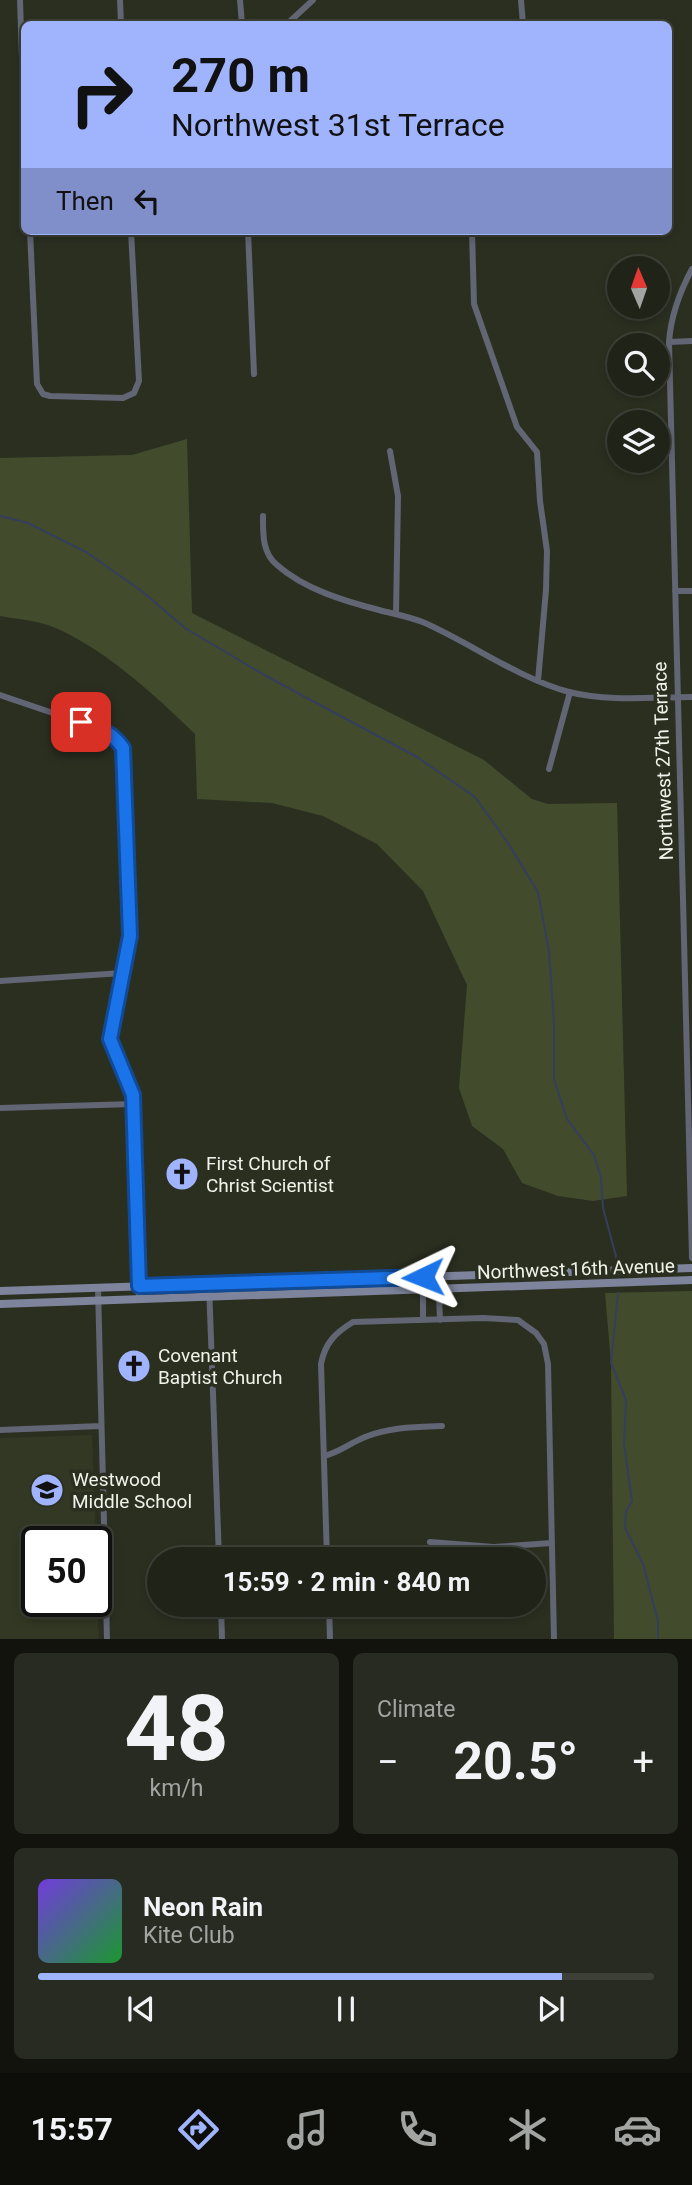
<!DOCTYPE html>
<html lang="en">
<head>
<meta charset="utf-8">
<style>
  :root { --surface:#202318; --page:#282b21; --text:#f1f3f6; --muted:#a2a4a2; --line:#3d4037; --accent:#a0b3fd }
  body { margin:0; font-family:Roboto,sans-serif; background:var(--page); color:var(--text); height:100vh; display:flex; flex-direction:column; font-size:26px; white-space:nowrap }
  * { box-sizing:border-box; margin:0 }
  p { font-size:23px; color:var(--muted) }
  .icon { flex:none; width:38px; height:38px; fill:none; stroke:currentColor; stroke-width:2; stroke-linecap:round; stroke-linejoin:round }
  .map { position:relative; height:1639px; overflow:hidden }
  .details { display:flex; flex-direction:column; gap:14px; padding:14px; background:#12130d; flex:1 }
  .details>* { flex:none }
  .hud { position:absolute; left:21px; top:21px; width:651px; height:214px; border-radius:10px; box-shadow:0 4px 10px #0003,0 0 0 2px var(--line); background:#a0b3fd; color:#111; overflow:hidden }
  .needle { width:46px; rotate:358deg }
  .fabs { position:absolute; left:607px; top:256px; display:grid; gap:14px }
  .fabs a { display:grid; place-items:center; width:63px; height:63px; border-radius:50%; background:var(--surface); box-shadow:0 4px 10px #0003,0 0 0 2px var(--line); font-size:35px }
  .speed { position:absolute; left:21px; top:1526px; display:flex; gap:14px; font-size:35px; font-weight:700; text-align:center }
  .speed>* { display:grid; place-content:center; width:91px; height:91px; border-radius:50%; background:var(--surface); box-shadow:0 4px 10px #0003,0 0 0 2px var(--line); line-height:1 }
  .speed .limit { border:4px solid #111; border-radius:10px; background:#fff; color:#111 }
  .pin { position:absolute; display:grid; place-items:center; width:60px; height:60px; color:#fff; margin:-30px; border-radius:14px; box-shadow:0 4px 10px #0006 }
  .me { position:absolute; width:77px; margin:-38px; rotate:268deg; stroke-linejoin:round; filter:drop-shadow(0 0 5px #0008) }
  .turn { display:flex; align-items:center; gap:24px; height:147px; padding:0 35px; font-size:32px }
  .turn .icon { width:91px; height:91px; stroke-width:2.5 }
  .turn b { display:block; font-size:49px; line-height:60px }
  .then { display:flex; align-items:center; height:66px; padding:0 35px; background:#0003; gap:14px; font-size:26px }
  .big { font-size:52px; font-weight:700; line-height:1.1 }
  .details .tile { flex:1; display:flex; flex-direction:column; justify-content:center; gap:10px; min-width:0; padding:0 24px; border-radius:10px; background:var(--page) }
  .details .dial { align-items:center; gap:0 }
  .dial b { font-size:91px; line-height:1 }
  .song { display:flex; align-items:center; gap:21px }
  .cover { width:84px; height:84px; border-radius:10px; background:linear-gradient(135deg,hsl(260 70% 55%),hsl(130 70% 35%)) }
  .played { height:7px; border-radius:4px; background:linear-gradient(90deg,var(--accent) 85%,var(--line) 85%) }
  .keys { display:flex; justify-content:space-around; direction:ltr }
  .heat { display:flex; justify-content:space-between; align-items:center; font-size:38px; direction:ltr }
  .details .tiles { flex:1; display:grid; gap:14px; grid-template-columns:1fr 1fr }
  .tile:last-child { grid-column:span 2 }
  .trip { position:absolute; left:147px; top:1547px; width:399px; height:70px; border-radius:35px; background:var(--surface); box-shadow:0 4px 10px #0003,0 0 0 2px var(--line); font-weight:700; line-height:70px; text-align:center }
  .menu { display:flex; height:112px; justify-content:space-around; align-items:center; background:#0d0e0a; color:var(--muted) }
  .menu .icon { width:49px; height:49px }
  .menu .selected { color:var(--accent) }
  .menu b { font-size:32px; color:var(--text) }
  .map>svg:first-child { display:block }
  .built { fill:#323823 }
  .green { fill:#424c2c }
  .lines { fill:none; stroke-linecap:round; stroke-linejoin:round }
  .stream { stroke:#363e5d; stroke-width:2 }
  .street { stroke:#616574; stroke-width:6 }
  .secondary { stroke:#7d849c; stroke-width:8 }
  .route-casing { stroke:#114b97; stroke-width:18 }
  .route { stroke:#1a73e8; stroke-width:12 }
  .labels { text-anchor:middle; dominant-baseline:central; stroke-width:7; stroke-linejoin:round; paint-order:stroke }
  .street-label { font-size:19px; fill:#eff3e9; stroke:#2b2f20 }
  .poi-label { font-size:19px; fill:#eff3e9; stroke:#2b2f20; text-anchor:start }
</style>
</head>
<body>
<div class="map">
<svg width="692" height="1639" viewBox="0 0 692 1639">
  <rect width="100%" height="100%" fill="#2b2f20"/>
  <path class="built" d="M92 1435 96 1542H37V1601H96V1560L99 1639H0V1438Z"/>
  <path class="green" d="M187 439 192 613 484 760 532 799 548 804 617 803 627 1196 593 1201 558 1196 522 1183 503 1149 472 1126 459 1088 467 985 423 891 377 844 323 816 272 803 197 799 195 734C155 695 101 645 48 625 33 620 15 619 0 616V458L132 455Z
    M692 1291V1639H614L611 1363 605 1293Z"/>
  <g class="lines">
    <path class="stream" d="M0 516 28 523 86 552 143 592 185 628 266 676 417 757 475 797 508 843 538 892 549 952 554 1023V1079L567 1119 594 1155 601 1178 603 1208 617 1260
      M618 1293 611 1363 626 1400 624 1444 632 1501 626 1512 625 1528 643 1564 658 1621V1639"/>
    <path class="street" d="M20 0 24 118
      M120 0 121 24
      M240 0 242 24
      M521 0 523 24
      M287 24 313 0
      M30 231 37 384 43 394 50 396 123 398 134 393 139 381 131 231
      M248 231 254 374
      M472 231 474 304 517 427 537 452 540 501 547 551 546 590 538 681
      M692 269C679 293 671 315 669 342L692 1258
      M669 342 692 341
      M390 451 398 496 396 614
      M263 516C263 533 262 553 277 565 304 589 344 601 379 610 394 614 411 617 425 623 472 644 520 679 569 692 609 702 652 697 692 697
      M675 591H692
      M0 695 103 730 116 738 123 748 130 936 110 1039 133 1095 139 1299
      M549 769 570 692
      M0 981 123 973
      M0 1108 133 1104
      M434 1276 439 1295 440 1320
      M209 1284 219 1559
      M98 1288 107 1639
      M423 1320V1277
      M0 1430 101 1426
      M324 1456C340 1452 350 1443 365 1437 390 1427 415 1427 442 1426
      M430 1542 494 1547 552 1543
      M327 1559 321 1364C325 1343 335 1333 353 1322L483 1318 518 1320 536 1333 544 1344 548 1364 554 1639
      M221 1605 222 1639
      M329 1605 330 1639"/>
    <path class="secondary" d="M0 1291 692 1268
      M0 1304 692 1280"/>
  </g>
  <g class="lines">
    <defs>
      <path id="route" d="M81 722C99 728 112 732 123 748L130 936 110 1039 133 1095 139 1286 423 1277"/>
    </defs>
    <use href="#route" class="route-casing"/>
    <use href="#route" class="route"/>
  </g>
  <defs>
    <symbol id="church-disc" viewBox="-11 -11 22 22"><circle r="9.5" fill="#a0b3fd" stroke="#2b2f20"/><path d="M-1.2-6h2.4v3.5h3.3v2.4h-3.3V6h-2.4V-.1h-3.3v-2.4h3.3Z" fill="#111"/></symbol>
    <symbol id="school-disc" viewBox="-11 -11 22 22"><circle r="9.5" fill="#a0b3fd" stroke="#2b2f20"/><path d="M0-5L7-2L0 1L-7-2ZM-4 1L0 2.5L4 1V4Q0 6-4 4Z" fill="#111"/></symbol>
  </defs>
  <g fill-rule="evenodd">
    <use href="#church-disc" x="163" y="1155" width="38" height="38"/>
    <use href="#church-disc" x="115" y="1347" width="38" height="38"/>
    <use href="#school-disc" x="28" y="1471" width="38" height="38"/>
  </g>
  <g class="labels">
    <g class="street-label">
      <text transform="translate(663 761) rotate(-92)">Northwest 27th Terrace</text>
      <text transform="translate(576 1269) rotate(-2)">Northwest 16th Avenue</text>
    </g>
    <g class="poi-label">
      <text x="206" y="1163">First Church of<tspan x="206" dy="22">Christ Scientist</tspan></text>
      <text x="158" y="1355">Covenant<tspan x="158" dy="22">Baptist Church</tspan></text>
      <text x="72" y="1479">Westwood<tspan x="72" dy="22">Middle School</tspan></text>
    </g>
  </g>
</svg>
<div class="fabs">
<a><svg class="needle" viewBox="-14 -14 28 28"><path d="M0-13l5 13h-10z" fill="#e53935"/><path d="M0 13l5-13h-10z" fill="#a2a4a2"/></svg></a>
<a><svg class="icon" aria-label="search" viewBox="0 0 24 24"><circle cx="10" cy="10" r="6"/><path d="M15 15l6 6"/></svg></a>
<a><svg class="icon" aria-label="layers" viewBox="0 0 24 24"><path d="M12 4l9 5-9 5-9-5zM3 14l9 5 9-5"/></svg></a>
</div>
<div class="speed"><div class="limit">50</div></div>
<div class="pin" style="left:81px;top:722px;background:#d93025"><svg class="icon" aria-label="arrive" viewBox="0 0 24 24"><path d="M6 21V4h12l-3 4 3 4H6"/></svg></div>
<svg class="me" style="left:423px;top:1277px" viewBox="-20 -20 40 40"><path d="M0-17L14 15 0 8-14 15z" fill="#1a73e8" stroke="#fff" stroke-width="4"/></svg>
<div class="trip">15:59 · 2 min · 840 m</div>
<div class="hud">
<div class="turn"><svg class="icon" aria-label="right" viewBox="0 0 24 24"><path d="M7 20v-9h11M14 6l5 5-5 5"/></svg><div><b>270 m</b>Northwest 31st Terrace</div></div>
<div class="then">Then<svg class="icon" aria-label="left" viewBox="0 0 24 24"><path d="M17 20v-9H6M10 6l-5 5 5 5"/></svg></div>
</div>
</div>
<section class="details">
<div class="tiles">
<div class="tile dial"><b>48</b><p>km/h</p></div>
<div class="tile"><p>Climate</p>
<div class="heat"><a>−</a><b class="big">20.5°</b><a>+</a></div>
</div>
<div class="tile">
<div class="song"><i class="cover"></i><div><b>Neon Rain</b><p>Kite Club</p></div></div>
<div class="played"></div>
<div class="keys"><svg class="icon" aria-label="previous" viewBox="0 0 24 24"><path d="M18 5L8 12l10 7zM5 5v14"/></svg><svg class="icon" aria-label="pause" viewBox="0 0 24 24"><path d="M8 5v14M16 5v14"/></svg><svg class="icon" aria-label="next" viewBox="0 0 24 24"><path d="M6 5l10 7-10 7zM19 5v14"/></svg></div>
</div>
</div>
</section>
<nav class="menu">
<b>15:57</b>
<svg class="icon selected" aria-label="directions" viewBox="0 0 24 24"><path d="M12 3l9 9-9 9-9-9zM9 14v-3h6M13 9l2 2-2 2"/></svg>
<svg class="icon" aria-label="music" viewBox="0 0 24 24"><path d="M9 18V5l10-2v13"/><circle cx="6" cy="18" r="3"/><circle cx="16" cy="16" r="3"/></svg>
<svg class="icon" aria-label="phone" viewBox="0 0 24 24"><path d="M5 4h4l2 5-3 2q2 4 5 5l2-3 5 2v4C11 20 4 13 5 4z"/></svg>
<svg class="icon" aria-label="climate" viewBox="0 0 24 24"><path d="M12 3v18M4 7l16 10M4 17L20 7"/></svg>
<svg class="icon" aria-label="car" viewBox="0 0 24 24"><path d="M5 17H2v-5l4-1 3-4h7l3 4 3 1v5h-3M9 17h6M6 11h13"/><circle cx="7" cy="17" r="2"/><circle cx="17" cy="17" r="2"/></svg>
</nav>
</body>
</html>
